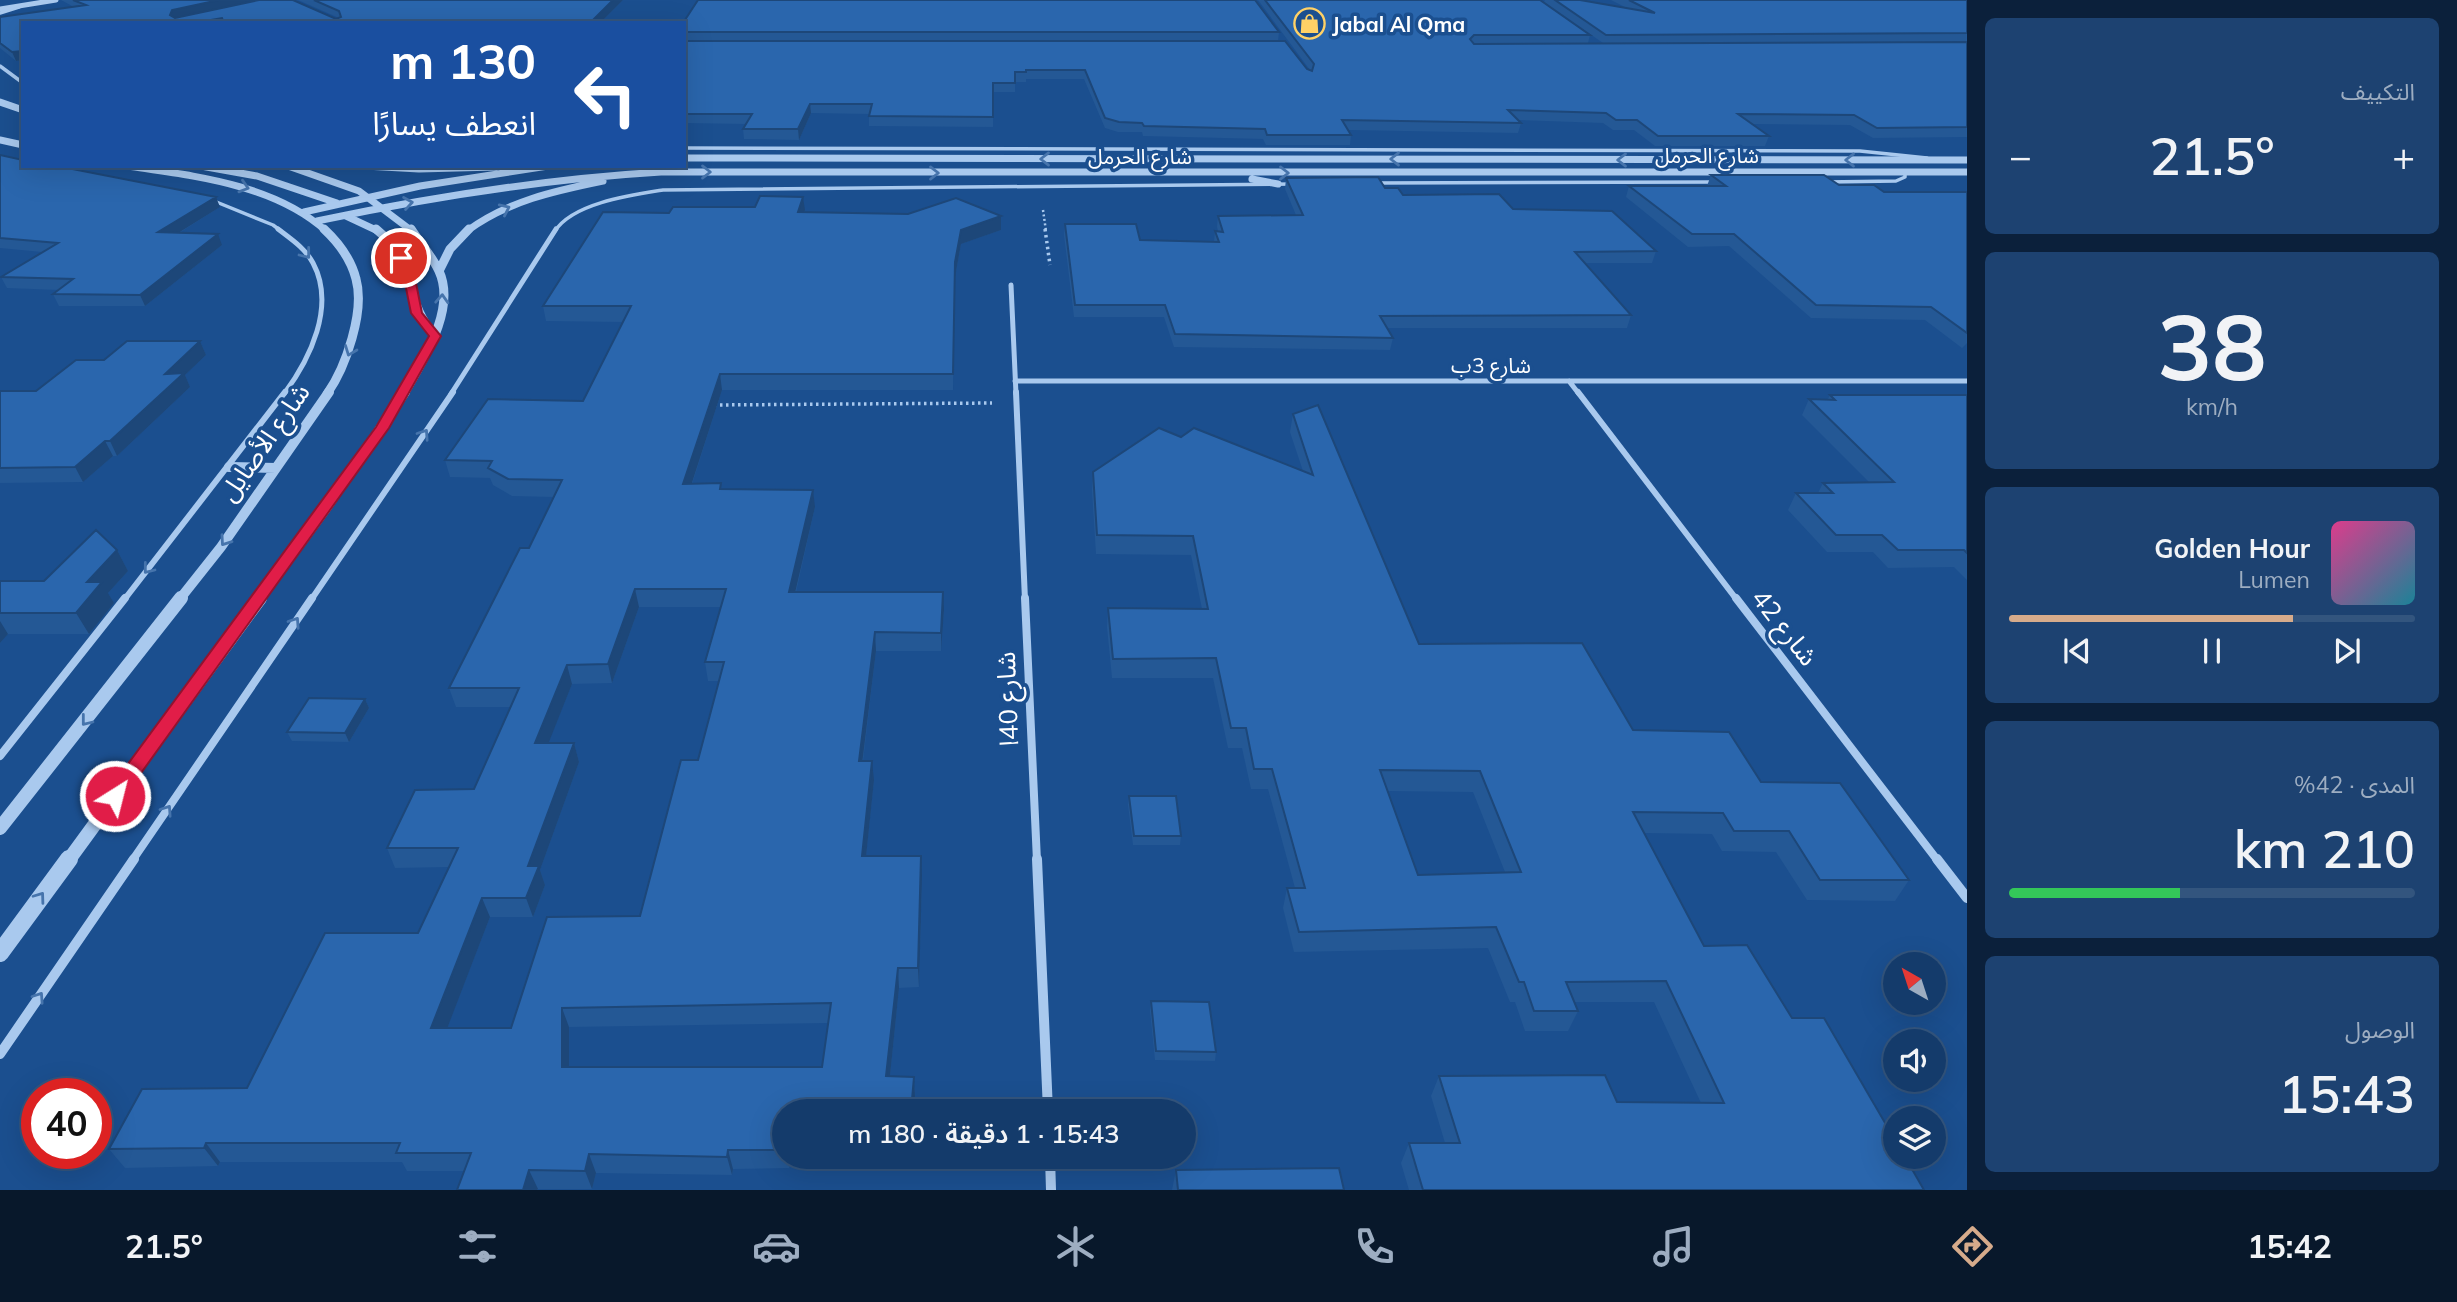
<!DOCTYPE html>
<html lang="ar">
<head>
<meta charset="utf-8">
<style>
  :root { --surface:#143b6b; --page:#1d4271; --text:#f1f3f6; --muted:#9dadc1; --line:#33557e; --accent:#d6ab8b }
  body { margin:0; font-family:Mulish,"Noto Sans Arabic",sans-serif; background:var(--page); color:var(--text); direction:rtl; height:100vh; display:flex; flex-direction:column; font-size:26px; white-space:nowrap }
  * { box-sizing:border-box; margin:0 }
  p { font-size:23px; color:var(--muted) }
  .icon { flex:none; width:38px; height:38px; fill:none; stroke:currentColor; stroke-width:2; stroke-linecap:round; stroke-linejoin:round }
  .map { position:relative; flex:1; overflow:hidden; direction:ltr }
  .side { display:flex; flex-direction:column; gap:18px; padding:18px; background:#0b203b; width:490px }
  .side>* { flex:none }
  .guide { position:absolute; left:21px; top:21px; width:665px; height:147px; border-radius:0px; box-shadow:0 7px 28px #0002,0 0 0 2px var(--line); direction:rtl; background:#1a4fa0; color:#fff; overflow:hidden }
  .needle { width:46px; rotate:321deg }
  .buttons { position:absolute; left:1883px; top:952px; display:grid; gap:14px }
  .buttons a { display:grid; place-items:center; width:63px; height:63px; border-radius:50%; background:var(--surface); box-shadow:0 7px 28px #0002,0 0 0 2px var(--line); font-size:35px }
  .speed { position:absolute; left:21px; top:1078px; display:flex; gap:14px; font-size:35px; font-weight:700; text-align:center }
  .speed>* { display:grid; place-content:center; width:91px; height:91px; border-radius:50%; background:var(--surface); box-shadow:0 7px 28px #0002,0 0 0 2px var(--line); line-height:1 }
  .speed .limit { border:10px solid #d22; background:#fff; color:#111 }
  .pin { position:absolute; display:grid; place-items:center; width:60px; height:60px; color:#fff; margin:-30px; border:4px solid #fff; border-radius:50%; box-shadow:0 2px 7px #0007 }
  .me { position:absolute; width:77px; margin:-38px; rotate:36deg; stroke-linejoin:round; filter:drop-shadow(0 0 5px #0008) }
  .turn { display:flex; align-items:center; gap:24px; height:147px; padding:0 35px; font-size:32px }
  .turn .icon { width:91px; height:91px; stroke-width:2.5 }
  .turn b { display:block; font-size:49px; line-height:60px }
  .big { font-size:52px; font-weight:600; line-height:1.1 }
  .side .card { flex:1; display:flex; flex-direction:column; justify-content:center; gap:10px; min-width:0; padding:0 24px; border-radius:10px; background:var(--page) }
  .side .dial { align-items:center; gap:0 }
  .dial b { font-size:91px; line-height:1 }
  .song { display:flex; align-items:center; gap:21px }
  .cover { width:84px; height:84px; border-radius:10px; background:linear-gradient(135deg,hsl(330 70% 55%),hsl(190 70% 35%)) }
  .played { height:7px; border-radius:4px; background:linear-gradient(90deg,var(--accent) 70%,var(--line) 70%) }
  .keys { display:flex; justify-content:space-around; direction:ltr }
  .heat { display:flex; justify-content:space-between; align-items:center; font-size:38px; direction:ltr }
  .charge { height:10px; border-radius:5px; background:linear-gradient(90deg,#34c759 42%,var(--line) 0) }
  .trip { position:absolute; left:772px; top:1099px; width:424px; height:70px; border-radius:35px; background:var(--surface); box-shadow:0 7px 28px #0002,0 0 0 2px var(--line); font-weight:600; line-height:70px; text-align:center; direction:rtl }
  .menu { display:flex; height:112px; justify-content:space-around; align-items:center; background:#08182b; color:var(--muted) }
  .menu .icon { width:49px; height:49px }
  .menu .current { color:var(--accent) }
  .menu b { font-size:32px; color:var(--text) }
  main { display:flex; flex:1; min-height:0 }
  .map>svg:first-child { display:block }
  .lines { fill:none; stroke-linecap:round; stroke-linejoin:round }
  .path-far1 { stroke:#a9c9ee; stroke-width:2.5; stroke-dasharray:2 2.5; stroke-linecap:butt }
  .path { stroke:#a9c9ee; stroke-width:3.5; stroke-dasharray:2.5 3.5; stroke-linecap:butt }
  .minor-far4 { stroke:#a9c9ee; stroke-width:3.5 }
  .minor-far3 { stroke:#a9c9ee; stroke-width:5 }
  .minor-far2 { stroke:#a9c9ee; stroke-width:6 }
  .minor-far1 { stroke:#a9c9ee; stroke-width:8 }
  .minor { stroke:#a9c9ee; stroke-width:10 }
  .tertiary-far5 { stroke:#a9c9ee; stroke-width:5 }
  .tertiary-far4 { stroke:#a9c9ee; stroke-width:7 }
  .tertiary-far3 { stroke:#a9c9ee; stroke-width:9 }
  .tertiary-far2 { stroke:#a9c9ee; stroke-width:10 }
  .tertiary-far1 { stroke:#a9c9ee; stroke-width:14 }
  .tertiary { stroke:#a9c9ee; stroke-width:18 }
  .wall { fill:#245895; fill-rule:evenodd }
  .shaded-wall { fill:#1d4779 }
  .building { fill:#2a66ad; stroke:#1d4779; stroke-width:2; fill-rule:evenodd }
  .oneway { stroke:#4674ac }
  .route { fill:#e11d48; stroke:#92132f; stroke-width:2 }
  .labels { text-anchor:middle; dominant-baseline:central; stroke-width:7; stroke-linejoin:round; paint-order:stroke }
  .far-poi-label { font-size:21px; font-weight:bold; fill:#fff; stroke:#1b4f8f; text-anchor:start }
  .far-street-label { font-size:21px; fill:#fff; stroke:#1b4f8f }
  .street-label { font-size:26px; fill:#fff; stroke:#1b4f8f }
</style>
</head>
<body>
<main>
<section class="side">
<div class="card"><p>التكييف</p>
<div class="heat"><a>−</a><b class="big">21.5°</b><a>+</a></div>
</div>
<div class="card dial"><b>38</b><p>km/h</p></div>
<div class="card">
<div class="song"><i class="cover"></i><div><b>Golden Hour</b><p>Lumen</p></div></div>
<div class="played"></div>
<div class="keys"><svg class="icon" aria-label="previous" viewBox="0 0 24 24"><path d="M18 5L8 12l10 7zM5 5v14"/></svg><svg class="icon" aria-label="pause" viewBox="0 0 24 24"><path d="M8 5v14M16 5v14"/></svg><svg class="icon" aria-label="next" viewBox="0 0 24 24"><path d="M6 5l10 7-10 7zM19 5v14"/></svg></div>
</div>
<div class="card"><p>المدى · 42%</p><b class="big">210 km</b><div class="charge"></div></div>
<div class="card"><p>الوصول</p><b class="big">15:43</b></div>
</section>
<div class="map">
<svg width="1967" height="1190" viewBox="0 0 1967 1190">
  <rect width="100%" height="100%" fill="#1b4f8f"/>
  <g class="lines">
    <path class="path-far1" d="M1043 210 1046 231"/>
    <path class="path" d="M1045 229 1050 265
      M714 405 992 403"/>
    <path class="minor-far4" d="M0 13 19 7
      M0 66 23 83
      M684 148 1860 151 1927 158
      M1826 182 1896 181 1905 177V172
      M1375 183 1716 182
      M209 199 273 225 281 231
      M555 231C573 203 631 195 663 190L1293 184"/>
    <path class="minor-far3" d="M278 229C291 239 305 248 313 263 336 306 310 359 284 394
      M1011 285 1016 394
      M1015 381H1967
      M1569 381 1579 394
      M451 394 556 229"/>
    <path class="minor-far2" d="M1016 392 1025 600
      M1578 392 1737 600
      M124 600 285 392
      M311 600 453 392"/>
    <path class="minor-far1" d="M1025 598 1037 861
      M1736 598 1938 861
      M0 756 125 598
      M132 861 312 598"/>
    <path class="minor" d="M1037 859 1048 1111
      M1937 859 1967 898
      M0 1054 134 859
      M1050 1157 1051 1190"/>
    <path class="tertiary-far5" d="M0 9 56 0"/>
    <path class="tertiary-far4" d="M0 102 23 110
      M0 140 23 145
      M684 158 1967 160
      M128 166C194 176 274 184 326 231
      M201 166 257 176 337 203
      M288 166 359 191 412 231
      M365 166 419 169 496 167
      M1252 179 1278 184
      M304 212 420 186 548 166
      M346 216 378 231
      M317 221C431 197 545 179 661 172H1967
      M467 231C508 201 554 191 603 181"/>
    <path class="tertiary-far3" d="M324 229C339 243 351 259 356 279 365 311 346 367 327 394
      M376 229C418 263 403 301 435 336
      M439 271 450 249 469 229
      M404 394C422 361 457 310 439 271 432 256 420 243 411 229"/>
    <path class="tertiary-far2" d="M229 467 276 468
      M179 600 221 547 329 392
      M259 600 327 507 405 392"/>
    <path class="tertiary-far1" d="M0 828 181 598
      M68 861 260 598"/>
    <path class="tertiary" d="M0 953 69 859"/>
  </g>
  <path class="wall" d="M61 0H258L336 19 339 18 298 0H623L600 23H23V60L16 61 0 48V17L74 7Z
    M1258 0H1540L1590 35 1588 43 1967 42V137L1873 138 1850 125 1752 124 1769 136 1765 146H1655L1634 130H1613L1603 123 1518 120 1521 123 1518 133 1348 130 1351 135 1350 145H1266L1263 139 1143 136 1142 132H1118L1105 128 1084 79H1026V82H1015V92H993V127L869 126V114L811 113 799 140 744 139 743 129 746 124 684 123V41L1310 70Z
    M1545 0H1580L1627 8 1611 0H1967V42L1603 43 1544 2Z
    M684 23 1279 32 1278 41H684Z
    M0 155 220 207 179 233 222 245 145 306H59L53 294 59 290 7 288 1 277 42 252 0 248Z
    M1711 175 1839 185 1884 192H1967V343L1962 348 1925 320 1811 318 1729 246 1688 247 1626 197 1629 186H1707Z
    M1286 178 1385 188 1403 195 1513 209 1656 251 1652 263H1586L1631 315 1627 328H1387L1393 338 1390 350 1174 347 1164 317H1074L1064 235 1065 224 1140 240 1214 242 1215 231H1218L1217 227 1218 216 1296 215 1285 189Z
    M805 210 804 212 1001 230 961 244 955 277 953 390H722L692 484 815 507 796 592 944 610 941 651H876L863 761 874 780 866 856 922 876 919 987 899 988 890 1076 914 1077 915 1096 914 1111H784V1157H909L908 1168 790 1164 789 1168 733 1169 732 1175 596 1173 592 1189H538L537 1190H457L464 1171H407L402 1162H220L218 1166 125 1168 109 1149 247 1088 418 933 449 867 395 868 387 848 474 789 511 707H456L449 688 529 548 553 497 512 496 493 485 490 478 450 477 445 460 583 401 623 322 546 321 543 306 669 213ZM639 607H721L705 662 708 681H719L698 760 640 916 511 1028H447L490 917H533L545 885 540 870 579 762 574 743H548L572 684 612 683ZM828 1023 822 1067H569V1027Z
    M200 341 206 355 185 375 190 387 117 456H113L83 482 0 483V391H36L104 360Z
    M1830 395H1967V580L1954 567 1888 568 1873 552H1827L1788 510 1796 493H1818L1823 483 1869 482 1802 415 1809 399H1828Z
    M1293 414 1419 644 1761 782 1909 880 1895 901 1807 900 1776 852 1722 851 1712 834 1644 833 1704 946 1792 1018 1924 1190H1409L1401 1163 1409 1143H1445L1431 1096 1439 1076 1617 1102 1701 1103 1654 1002H1574L1578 1011 1568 1031H1525L1515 1002H1510L1488 948 1294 952 1283 908 1287 888H1295L1268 789H1251L1242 748H1228L1213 678H1112L1107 627 1108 608 1202 609 1191 555 1096 554 1092 490 1093 472 1181 437 1303 471 1290 432ZM1387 791 1473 792 1505 872 1418 875Z
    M117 550 128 571 108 593 114 603 89 634H8L0 643V581H44Z
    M365 699 369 708 349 742 292 741 287 732Z
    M1129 796 1181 836 1180 845H1133L1128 805Z
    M1151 1001 1216 1052 1215 1061 1155 1060 1150 1010Z
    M1176 1170 1344 1190H1172Z"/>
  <path class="shaded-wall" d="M219 0H258L175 18 170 15 172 10Z
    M613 0H623L600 23H590Z
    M222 18 224 23H193Z
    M23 51V60L16 61 12 52Z
    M810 104 811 113 799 140 798 129Z
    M216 197 220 207 162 243 158 232Z
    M803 197 805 210 799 225 798 212Z
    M1001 216V230L961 244 955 277 953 390 955 262 961 230Z
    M218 234 222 245 145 306 140 295Z
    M200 341 206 355 185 375 190 387 117 456 110 441 165 374Z
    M720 374 722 390 686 501 683 484Z
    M105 441 113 456 83 482 75 467Z
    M813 490 815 507 791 610 789 592Z
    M117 550 128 571 108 593 114 603 89 634 76 613 87 582Z
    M635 589 639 607 612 683 608 664Z
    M943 592 944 610 941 651V633Z
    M0 621 8 634 0 643Z
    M875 632 876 651 860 780 859 761Z
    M567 665 572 684 541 762 535 743Z
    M365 699 369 708 349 742 345 733Z
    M574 743 579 762 540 870 545 885 533 917 526 898 528 866Z
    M872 761 874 780 864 876 862 856Z
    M921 856 922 876 919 987 918 968Z
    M482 898 490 917 440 1047 431 1028Z
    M898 968 899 988 888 1095 886 1076Z
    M562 1008 569 1027V1087L562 1067Z
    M914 1077 915 1096 914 1111H911Z
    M206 1143 220 1162 218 1166 204 1148Z
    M728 1150 733 1169 732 1175 727 1157Z
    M589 1154 596 1173 592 1189 585 1171Z
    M529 1170 538 1189 537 1190H523Z"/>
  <path class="building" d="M73 0H219L172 10 170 15 175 18 259 0H293L336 19 341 17 339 11 314 0H613L590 23H224L222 18 193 23H23V51L12 52 0 43V17L86 5Z
    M698 0H1255L1279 32H684V23H683Z
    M1265 0H1540L1590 35H1474L1470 39 1474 44 1967 42V127L1877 128 1854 115 1738 114 1769 136H1658L1637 120H1616L1606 113 1508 110 1521 123 1342 120 1351 135H1267L1265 129 1144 126 1142 123 1119 122 1105 118 1085 70H1026V72H1015V83H993V117L869 116 872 104H810L798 129H743L752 114H684V41H1285L1307 69 1312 71 1314 64Z
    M1555 0H1580L1655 13 1629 0H1967V33L1606 35Z
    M0 155 23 160V166H57L216 197 158 232 218 234 140 295 53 294 73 279 1 277 58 243 0 238Z
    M1711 175H1824L1839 185H1874L1884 192H1967V333L1931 307 1816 305 1734 234H1692L1629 186H1726Z
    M1378 177 1385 188H1398L1403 195 1499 194 1513 209 1612 211 1656 251 1575 252 1631 315 1380 316 1393 338 1175 334 1165 305H1075L1065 224H1136L1140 240 1219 242 1215 231 1223 232 1218 216 1303 215 1286 178Z
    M760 196 803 197 798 212 908 214 956 198 1001 216 961 230 955 262 953 374H720L683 484 721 483 720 489 813 490 789 592H943L941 633 875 632 859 761H872L862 856H921L918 968H898L886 1076 914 1077 911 1111H784V1150H728L727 1157 589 1154 585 1171 529 1170 523 1190H457L471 1153H396L400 1143H206L204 1148 109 1149 142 1089 247 1088 325 933H418L458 848H387L415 790 474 789 519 688H449L520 548H529L562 480 508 479 488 468 492 461 445 460 488 399 583 401 631 306H543L603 212 669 213 673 207H755ZM635 589H726L705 662H724L698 760H681L640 916 547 917 511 1028H431L482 898H526L539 866H528L574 743H535L567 665 608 664ZM831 1003 822 1067H562V1008Z
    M127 341H200L165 374 184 373 110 441H105L75 467 0 468V391H36L76 360H104Z
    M1830 395H1967V553L1964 550H1898L1882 535H1836L1796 493H1833L1823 483 1894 482 1809 399 1835 400Z
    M1318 405 1419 644 1582 643 1633 730 1729 732 1761 782 1840 783 1909 880H1820L1789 831H1734L1723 813 1633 812 1704 946 1747 945 1792 1018H1824L1895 1140V1157H1905L1924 1190H1423L1409 1143H1460L1439 1076 1605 1075 1617 1102 1724 1103 1666 981 1566 982 1578 1011H1534L1524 982H1519L1496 927 1299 932 1287 888H1305L1272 769H1254L1246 728H1231L1216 658 1113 659 1108 608 1208 609 1193 536 1097 535 1093 472 1159 428 1181 437 1194 428 1313 475 1293 414ZM1380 770 1480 771 1521 872 1418 875Z
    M96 530 117 550 87 582H102L76 613H0V581H44Z
    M309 698 365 699 345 733 287 732Z
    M1129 796H1176L1181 836H1134Z
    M1151 1001 1209 1002 1216 1052 1156 1051Z
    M1339 1168 1344 1190H1178L1176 1170Z"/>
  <defs><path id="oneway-chevron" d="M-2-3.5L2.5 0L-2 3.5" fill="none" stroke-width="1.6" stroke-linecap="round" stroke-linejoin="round" transform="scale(1.75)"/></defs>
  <g class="oneway">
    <use href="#oneway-chevron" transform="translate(1045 159) rotate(-180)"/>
    <use href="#oneway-chevron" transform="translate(1395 159) rotate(-180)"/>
    <use href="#oneway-chevron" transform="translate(1622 160) rotate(-180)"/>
    <use href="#oneway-chevron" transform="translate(1850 160) rotate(-180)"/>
    <use href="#oneway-chevron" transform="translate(706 172)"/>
    <use href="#oneway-chevron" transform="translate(934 173)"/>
    <use href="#oneway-chevron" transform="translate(1284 173)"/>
    <use href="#oneway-chevron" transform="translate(244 187) rotate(17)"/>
    <use href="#oneway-chevron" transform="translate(408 203) rotate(-9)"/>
    <use href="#oneway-chevron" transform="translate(505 209) rotate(-25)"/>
    <use href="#oneway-chevron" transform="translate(306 254) rotate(52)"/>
    <use href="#oneway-chevron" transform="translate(442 299) rotate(-87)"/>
    <use href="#oneway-chevron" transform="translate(350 351) rotate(111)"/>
    <use href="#oneway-chevron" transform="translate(424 434) rotate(-56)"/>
    <use href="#oneway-chevron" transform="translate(225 541) rotate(125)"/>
    <use href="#oneway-chevron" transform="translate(148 569) rotate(128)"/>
    <use href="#oneway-chevron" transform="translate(295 622) rotate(-56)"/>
    <use href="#oneway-chevron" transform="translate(86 721) rotate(128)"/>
    <use href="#oneway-chevron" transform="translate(167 810) rotate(-56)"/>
    <use href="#oneway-chevron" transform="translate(40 897) rotate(-54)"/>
    <use href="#oneway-chevron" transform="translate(39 997) rotate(-56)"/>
  </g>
  <path class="route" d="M401 255 405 256 414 273 422 313 441 336 389 428 121 801H108L105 796 108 791 376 427 429 336 411 313 403 273 396 258Z"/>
  <defs>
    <symbol id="shop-ring" viewBox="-11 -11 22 22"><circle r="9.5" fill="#1b4f8f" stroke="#ffd166" stroke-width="1.5"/><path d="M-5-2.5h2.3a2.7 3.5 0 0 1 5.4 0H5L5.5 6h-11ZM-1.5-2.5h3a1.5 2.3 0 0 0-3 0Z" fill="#ffd166"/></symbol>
  </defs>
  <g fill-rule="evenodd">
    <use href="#shop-ring" x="1292" y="6" width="35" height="35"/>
  </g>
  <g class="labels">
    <g class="far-poi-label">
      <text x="1332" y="24">Jabal Al Qma</text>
    </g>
    <g class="far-street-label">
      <text x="1707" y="155">شارع الحرمل</text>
      <text x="1140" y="156">شارع الحرمل</text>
      <text x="1491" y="365">شارع 3ب</text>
    </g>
    <g class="street-label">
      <text transform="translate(264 442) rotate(-55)">شارع الأصايل</text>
      <text transform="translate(1785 627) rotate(52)">شارع 42</text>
      <text transform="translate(1007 699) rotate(-92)">شارع 40ا</text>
    </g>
  </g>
</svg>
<div class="buttons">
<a><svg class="needle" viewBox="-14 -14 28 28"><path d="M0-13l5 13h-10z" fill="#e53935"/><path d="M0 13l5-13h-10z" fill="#9dadc1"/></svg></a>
<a><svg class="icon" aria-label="sound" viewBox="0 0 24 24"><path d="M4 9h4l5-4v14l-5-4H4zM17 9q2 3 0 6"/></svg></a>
<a><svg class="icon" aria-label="layers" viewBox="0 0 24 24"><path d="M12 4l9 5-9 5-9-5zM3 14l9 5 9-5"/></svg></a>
</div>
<div class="speed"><div class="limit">40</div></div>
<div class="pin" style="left:401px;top:258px;background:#d93025"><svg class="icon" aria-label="arrive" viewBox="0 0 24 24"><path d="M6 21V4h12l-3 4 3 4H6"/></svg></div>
<svg class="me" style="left:115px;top:796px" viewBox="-20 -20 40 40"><circle r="17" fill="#e11d48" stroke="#fff" stroke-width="3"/><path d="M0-11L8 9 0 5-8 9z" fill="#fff"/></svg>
<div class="trip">15:43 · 1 دقيقة · 180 m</div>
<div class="guide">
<div class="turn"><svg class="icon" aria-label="left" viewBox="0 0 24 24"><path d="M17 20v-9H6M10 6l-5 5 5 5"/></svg><div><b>130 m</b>انعطف يسارًا</div></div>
</div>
</div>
</main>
<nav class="menu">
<b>15:42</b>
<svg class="icon current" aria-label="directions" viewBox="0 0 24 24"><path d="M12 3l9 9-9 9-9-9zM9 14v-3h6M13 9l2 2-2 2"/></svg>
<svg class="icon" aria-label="music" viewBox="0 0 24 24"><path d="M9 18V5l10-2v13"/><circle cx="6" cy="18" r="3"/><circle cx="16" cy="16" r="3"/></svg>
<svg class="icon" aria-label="phone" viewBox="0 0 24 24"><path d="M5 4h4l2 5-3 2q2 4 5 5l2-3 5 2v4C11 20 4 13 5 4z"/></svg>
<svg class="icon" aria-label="climate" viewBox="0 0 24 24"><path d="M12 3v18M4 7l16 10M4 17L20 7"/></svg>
<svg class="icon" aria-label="car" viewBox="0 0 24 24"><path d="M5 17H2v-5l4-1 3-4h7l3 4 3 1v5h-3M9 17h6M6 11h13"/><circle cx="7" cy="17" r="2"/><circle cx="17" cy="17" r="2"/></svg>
<svg class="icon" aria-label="filters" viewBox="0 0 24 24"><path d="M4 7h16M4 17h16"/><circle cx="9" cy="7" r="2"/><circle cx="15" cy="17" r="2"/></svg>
<b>21.5°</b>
</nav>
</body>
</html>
